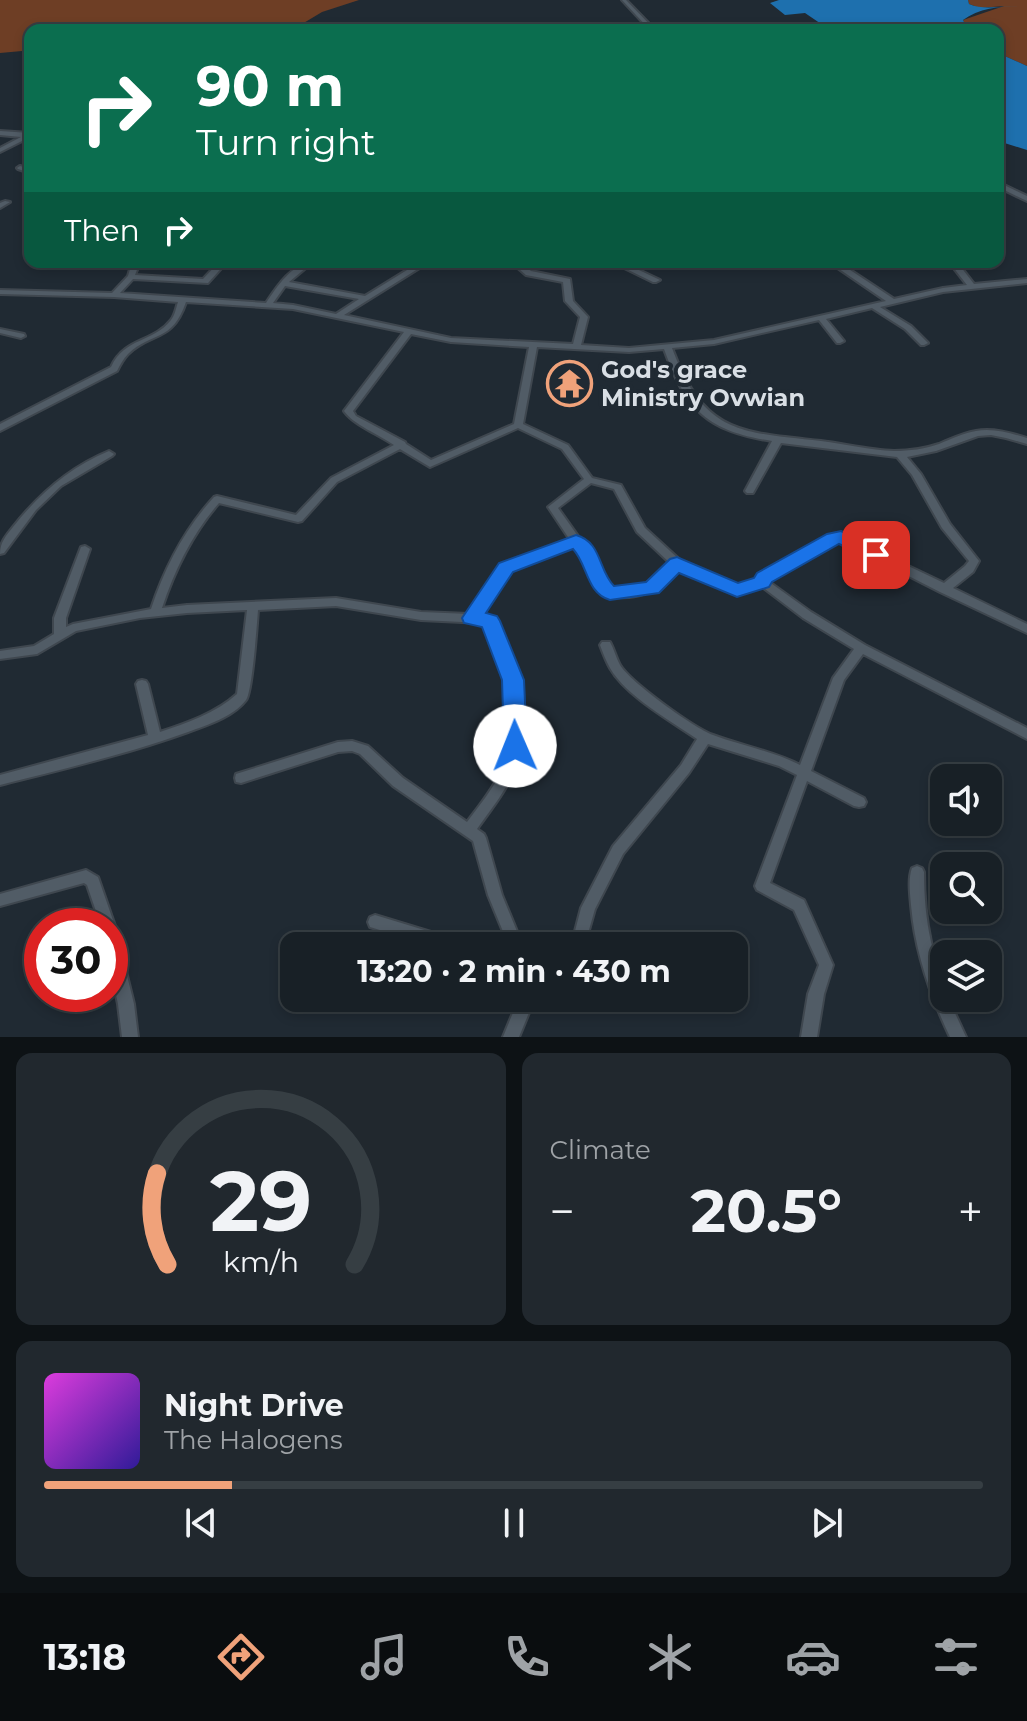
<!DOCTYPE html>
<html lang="en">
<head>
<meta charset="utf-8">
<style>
  :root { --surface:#182026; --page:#21282e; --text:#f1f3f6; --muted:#9fa3a7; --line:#363e43; --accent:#f0a27a }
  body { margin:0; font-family:Montserrat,sans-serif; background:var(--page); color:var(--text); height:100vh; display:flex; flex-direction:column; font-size:30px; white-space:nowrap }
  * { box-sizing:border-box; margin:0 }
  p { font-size:26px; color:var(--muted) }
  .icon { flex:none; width:44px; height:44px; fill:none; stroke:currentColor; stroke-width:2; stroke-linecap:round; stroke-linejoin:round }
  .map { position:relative; height:1037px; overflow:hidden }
  .side { display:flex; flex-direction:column; gap:16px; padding:16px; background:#0d1215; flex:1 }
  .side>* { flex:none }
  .hud { position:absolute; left:24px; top:24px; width:980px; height:244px; border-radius:16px; box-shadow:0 4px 12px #0003,0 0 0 2px var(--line); background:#0b6e4f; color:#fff; overflow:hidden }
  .fabs { position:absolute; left:930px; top:764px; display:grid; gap:16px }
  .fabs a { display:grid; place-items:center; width:72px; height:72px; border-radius:16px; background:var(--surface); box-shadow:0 4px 12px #0003,0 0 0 2px var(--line); font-size:40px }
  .speed { position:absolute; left:24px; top:908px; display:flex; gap:16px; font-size:40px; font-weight:700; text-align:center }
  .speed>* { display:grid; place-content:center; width:104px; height:104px; border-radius:50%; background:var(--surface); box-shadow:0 4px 12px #0003,0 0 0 2px var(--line); line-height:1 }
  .speed .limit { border:12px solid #d22; background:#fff; color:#111 }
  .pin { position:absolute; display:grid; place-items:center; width:68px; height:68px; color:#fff; margin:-34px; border-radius:16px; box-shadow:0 4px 12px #0006 }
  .me { position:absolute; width:88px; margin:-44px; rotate:359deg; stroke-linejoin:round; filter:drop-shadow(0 0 6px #0008) }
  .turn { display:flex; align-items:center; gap:28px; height:168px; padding:0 40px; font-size:36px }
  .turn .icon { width:104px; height:104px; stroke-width:2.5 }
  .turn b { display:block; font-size:56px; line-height:68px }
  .then { display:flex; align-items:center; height:76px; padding:0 40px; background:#0003; gap:16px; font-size:30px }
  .big { font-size:60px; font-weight:700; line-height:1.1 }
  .side .card { flex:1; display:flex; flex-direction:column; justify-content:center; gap:12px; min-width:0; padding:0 28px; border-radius:16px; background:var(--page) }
  .side .dial { align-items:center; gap:0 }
  .dial svg { height:208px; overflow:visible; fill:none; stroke:var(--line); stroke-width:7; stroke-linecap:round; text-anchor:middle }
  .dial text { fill:var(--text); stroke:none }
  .song { display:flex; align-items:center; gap:24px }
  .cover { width:96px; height:96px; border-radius:12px; background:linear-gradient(135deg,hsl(300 70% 55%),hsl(250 70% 35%)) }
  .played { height:8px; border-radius:4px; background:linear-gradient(90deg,var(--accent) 20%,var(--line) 20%) }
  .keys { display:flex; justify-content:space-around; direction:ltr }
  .heat { display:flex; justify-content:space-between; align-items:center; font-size:44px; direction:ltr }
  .side .tiles { flex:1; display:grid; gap:16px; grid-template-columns:1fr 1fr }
  .card:last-child { grid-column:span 2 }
  .trip { position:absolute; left:280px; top:932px; width:468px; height:80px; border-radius:16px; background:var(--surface); box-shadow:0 4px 12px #0003,0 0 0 2px var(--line); font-weight:700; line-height:80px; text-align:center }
  .tab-bar { display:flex; height:128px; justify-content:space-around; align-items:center; background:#0a0d0f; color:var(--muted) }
  .tab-bar .icon { width:56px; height:56px }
  .tab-bar .on { color:var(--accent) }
  .tab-bar b { font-size:36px; color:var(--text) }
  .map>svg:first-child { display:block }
  .green { fill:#6e3e25 }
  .water { fill:#1e70ae }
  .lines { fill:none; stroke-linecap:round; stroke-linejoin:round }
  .street-casing { stroke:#3f474f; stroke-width:4 }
  .street { fill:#515c66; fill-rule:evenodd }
  .route { fill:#1a73e8; stroke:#114b97; stroke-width:2 }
  .labels { text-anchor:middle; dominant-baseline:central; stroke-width:8; stroke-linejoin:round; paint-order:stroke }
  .poi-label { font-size:24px; font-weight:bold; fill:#d9dfe5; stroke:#202a33; text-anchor:start }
</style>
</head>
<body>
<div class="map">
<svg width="1027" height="1037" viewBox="0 0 1027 1037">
  <rect width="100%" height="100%" fill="#202a33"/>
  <path class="green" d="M0 0H359L322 12 292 30H136L135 26 30 30 22 51 0 53Z
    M968 0H1027V66L998 53V30H968L963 20 1004 6 980 8 969 4Z"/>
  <path class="water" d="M779 0H968L969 4C985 11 1004 5 1021 6 1002 6 979 8 963 20L968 30H830L805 13 785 15 770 3Z
    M998 53 1027 66V150L998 141Z"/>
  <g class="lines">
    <defs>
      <path id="street" d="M622 0H626L655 30H650Z
        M477 24H479L482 30H478L475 25Z
        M0 131 30 133V137L0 152V148L21 137 0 135Z
        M20 166 30 169V173L18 169 17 168Z
        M998 182 1027 196V201L998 187Z
        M5 201 10 202 0 208V203Z
        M132 262H140L135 275 203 279 219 262H227L208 283 133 279 120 293 266 303C276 288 293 262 313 262L289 282 365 296 420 262H429L344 315 451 338 573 344 580 317 565 301 563 282 526 275 511 262H520L531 271 570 279 573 301 588 317 581 345 629 348 714 340 886 301 829 262H838L894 299 943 288 967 285 949 262H957L974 284 1027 279V283L943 292 880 307 911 326 928 343 924 345H921L905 329 872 308 826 319 844 341 840 343H837L819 320 714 344 672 348C704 434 739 432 821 441 845 444 870 450 894 451 910 451 924 449 939 444 951 439 963 433 976 431 993 428 1010 433 1027 438V444L1006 438 991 435 978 436 936 451 907 457 921 474 950 524 979 561 973 572 953 588 1027 624V633L940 592 840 541 768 581 811 612 865 645 1027 728V739L863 654 844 680 811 771 864 798 866 802 864 806 859 807 854 806 807 781 770 883 804 900 833 965 824 994 817 1037H801L808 994 819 965 794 910 757 890 755 886 797 775 779 766 708 744 689 773 623 854 595 909 585 944 583 946H565L567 941 574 935 581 908 613 846 681 765 697 739C671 721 626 696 610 668 606 661 603 653 600 645L602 642H610C614 649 616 658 620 665 630 682 694 728 713 735 742 746 773 751 800 765L833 678 854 649 803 618 761 586 737 595 678 569C654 593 636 603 601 594L586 558 574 545 510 571 480 615 494 618C515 660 532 714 518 761 510 786 492 808 477 829L484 834 486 838 502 895 523 946H509L488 895 473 841 393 786 360 754 352 751 338 752 241 783 236 782 235 778 236 774 338 742 352 741 368 746 403 778 467 822C479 806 493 789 502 770 523 722 503 669 485 624L483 623 421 620 336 606 258 610C257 624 252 693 246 700 233 717 207 725 188 732 127 754 63 769 0 785V775L148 735 136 684 138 681 142 680 146 681 148 684 160 732C187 723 216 713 237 694L247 610 187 613 140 618 76 631 37 654 0 659V651L34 646 54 634V618L81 547 85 546 90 549 66 618V627L73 624 151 609C165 567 184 530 214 497L217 496 296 515 331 478 394 445C378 434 354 425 344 411L404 332 293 309 186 302C172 343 152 331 128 354 123 359 120 365 117 371L0 431V424L111 367C125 337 153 343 171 320 175 315 176 308 178 302L114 297 0 294V290L112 293 128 276ZM285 286 359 299 336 314 293 305 273 303ZM411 334 451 342 529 347 514 424 431 460 406 444 405 442 356 416 353 411ZM537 347 629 352 664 349C686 410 707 431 772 441L745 491 747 493H753L781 443 897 457 912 475 942 528 969 561 965 566 944 583 841 534 829 537 760 574 758 580 737 587 681 561 645 528 621 485 592 478 568 445 523 424ZM518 428 562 449 584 479 548 507 570 540 502 565 469 614 421 612 336 598 187 605 162 608C175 569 192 534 219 503L298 522 302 521 337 482 400 449 430 467ZM591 483 614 489 637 532 671 564C653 581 635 595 609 588L595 554 580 539 558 508Z
        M612 262H622L660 280 656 282H653Z
        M0 329 24 334 25 336 21 338 0 333Z
        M109 451 114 454 112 456 61 486 36 510 4 553 0 554C0 542 6 536 13 527 39 494 70 467 109 451Z
        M917 866 922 868 924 872C924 896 926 919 931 942 935 961 944 979 944 998H948L966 1037H950C930 995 915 951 911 905 910 893 908 879 912 868Z
        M86 870 98 877 115 926 114 930 117 935 134 1004 138 1037H122L118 1004 110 967V926H101L87 885 84 883 0 906V894Z
        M375 915 444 936 480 939 485 941 487 946H432L370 927 368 922 370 917Z
        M519 998H535L519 1037H503Z"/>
    </defs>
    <use href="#street" class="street-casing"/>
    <use href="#street" class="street"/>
  </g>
  <path class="route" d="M841 531 882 551 885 555 876 562 839 544 772 582 769 587 737 597 679 573 659 593 610 600C586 593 588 565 573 549L513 572 486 613 497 616 500 621 524 680 527 746 523 752 515 755 507 752 504 746 502 680 482 627 464 623 462 618 499 563 576 535C602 542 598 570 614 586L646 582 670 559 677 557 738 583 754 578 757 573 827 534Z"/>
  <defs>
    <symbol id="temple-ring" viewBox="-11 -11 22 22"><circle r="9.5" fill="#202a33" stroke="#f0a27a" stroke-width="1.5"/><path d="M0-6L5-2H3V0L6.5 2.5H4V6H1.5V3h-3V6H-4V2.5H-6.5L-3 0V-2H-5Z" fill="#f0a27a"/></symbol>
  </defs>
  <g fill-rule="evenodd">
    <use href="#temple-ring" x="544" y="358" width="51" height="51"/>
  </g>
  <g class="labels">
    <g class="poi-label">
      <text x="601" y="369">God's grace<tspan x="601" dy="28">Ministry Ovwian</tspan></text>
    </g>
  </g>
</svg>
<div class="fabs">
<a><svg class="icon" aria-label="sound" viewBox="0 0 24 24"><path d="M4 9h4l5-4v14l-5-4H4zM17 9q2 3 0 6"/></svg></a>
<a><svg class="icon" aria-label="search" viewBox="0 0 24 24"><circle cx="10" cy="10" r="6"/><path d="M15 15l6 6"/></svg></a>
<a><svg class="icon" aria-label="layers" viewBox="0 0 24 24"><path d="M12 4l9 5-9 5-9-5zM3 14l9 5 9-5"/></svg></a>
</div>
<div class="speed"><div class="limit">30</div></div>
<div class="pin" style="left:876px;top:555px;background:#d93025"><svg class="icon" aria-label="arrive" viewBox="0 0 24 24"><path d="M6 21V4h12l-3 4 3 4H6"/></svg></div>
<svg class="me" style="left:515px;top:746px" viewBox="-20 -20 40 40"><circle r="19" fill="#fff"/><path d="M0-13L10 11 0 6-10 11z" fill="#1a73e8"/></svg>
<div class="trip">13:20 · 2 min · 430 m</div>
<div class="hud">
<div class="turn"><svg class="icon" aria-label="right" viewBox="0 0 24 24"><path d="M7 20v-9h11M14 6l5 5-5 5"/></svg><div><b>90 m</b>Turn right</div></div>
<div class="then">Then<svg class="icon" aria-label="right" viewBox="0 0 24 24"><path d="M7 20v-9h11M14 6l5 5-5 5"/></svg></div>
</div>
</div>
<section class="side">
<div class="tiles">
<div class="card dial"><svg viewBox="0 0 100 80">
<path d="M14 69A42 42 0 1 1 86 69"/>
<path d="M14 69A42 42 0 0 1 10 34" stroke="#f0a27a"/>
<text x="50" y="56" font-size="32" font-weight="700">29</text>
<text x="50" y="72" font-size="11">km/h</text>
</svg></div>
<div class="card"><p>Climate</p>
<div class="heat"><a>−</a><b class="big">20.5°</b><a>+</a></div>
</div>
<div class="card">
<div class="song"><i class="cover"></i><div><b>Night Drive</b><p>The Halogens</p></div></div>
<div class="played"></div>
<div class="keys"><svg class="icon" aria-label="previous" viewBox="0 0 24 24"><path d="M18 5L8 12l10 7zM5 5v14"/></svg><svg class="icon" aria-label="pause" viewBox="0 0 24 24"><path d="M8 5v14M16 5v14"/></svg><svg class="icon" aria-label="next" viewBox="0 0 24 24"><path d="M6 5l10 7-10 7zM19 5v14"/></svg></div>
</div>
</div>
</section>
<nav class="tab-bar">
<b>13:18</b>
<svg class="icon on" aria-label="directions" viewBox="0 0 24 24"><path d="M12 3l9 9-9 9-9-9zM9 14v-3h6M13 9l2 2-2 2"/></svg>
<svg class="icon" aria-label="music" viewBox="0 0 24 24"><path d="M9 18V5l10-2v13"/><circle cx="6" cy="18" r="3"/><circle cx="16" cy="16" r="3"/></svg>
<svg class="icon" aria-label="phone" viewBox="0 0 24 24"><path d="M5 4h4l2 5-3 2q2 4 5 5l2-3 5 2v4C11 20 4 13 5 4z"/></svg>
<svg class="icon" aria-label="climate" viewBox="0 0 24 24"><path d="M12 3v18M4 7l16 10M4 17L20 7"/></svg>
<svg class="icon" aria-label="car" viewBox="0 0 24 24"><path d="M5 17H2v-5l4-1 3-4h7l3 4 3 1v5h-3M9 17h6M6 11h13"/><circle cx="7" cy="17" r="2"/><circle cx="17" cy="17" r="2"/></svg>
<svg class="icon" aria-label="filters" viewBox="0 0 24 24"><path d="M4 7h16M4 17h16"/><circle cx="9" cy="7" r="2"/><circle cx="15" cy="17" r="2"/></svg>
</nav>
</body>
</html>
